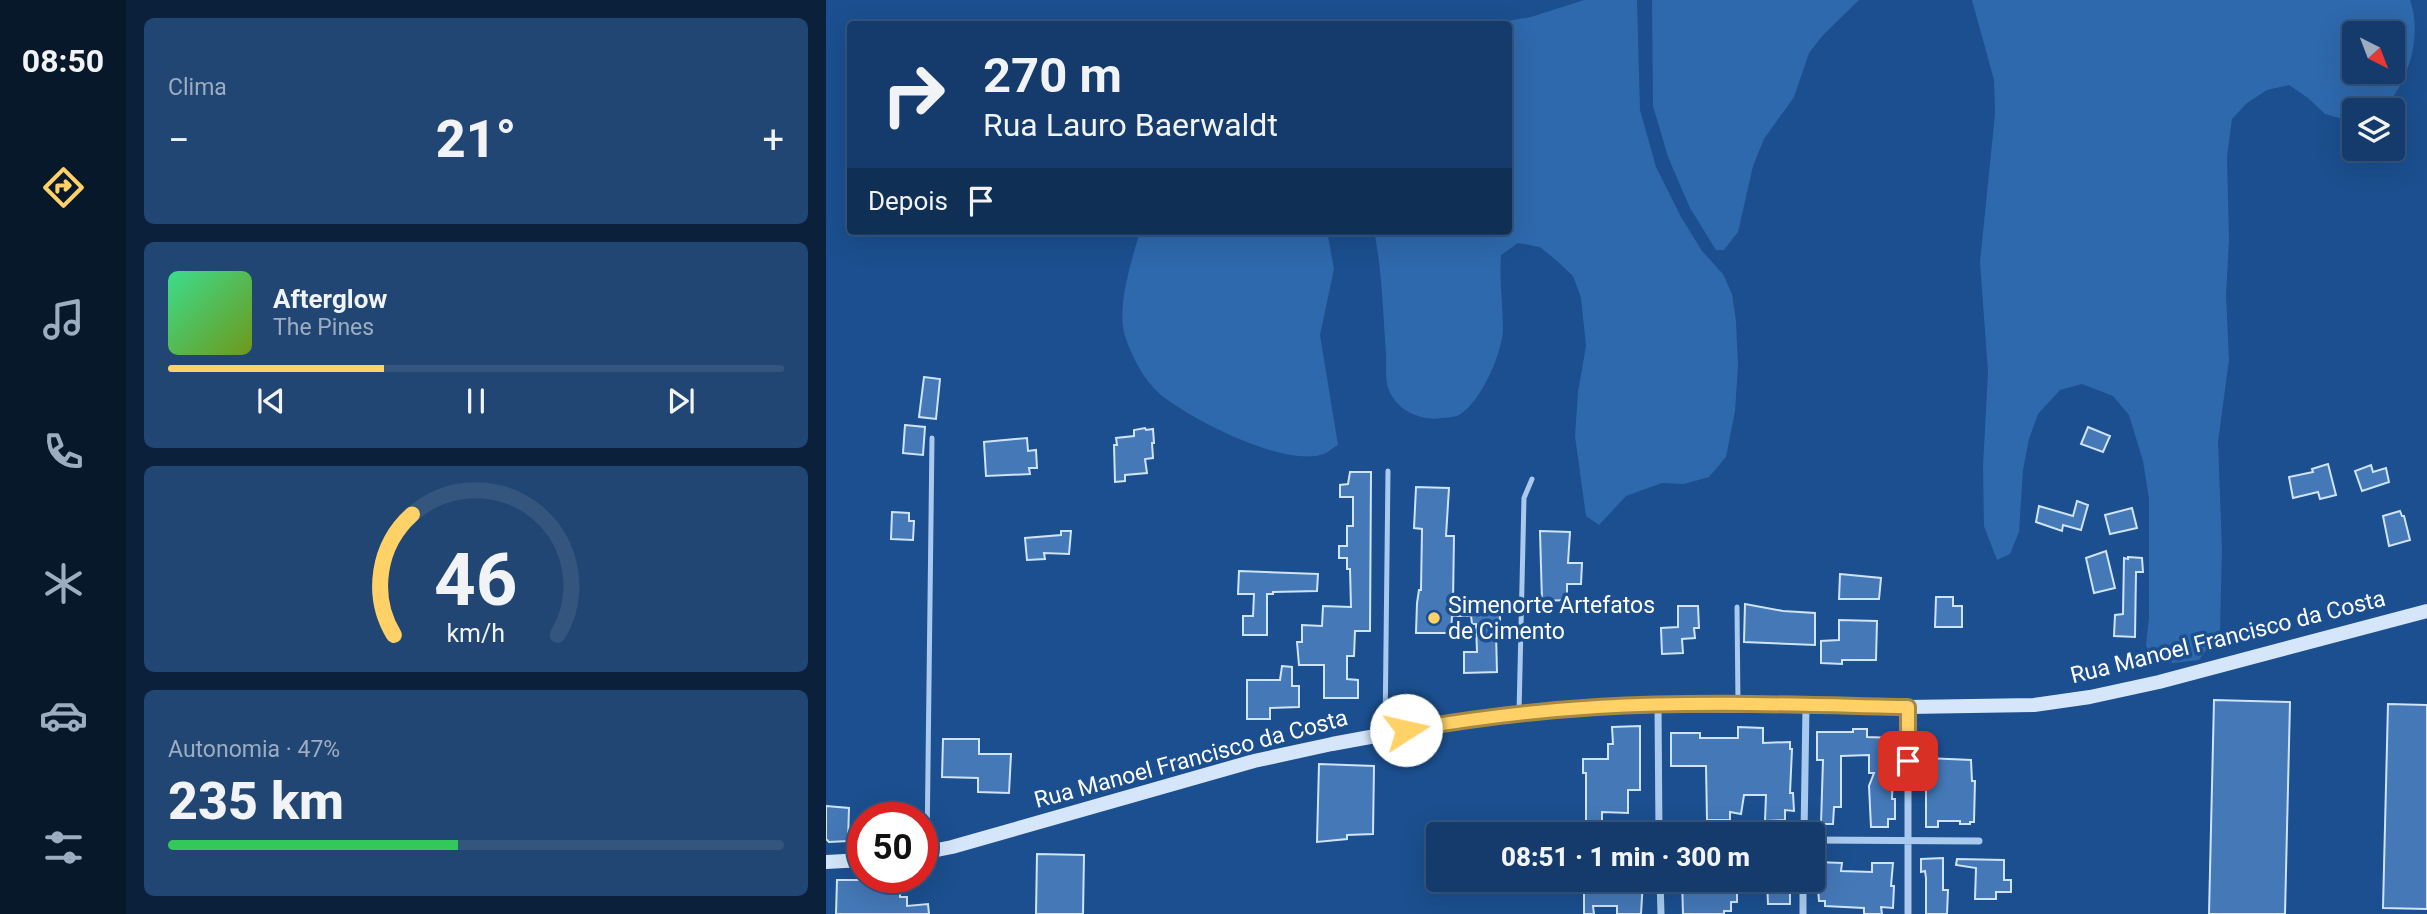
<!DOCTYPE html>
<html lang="pt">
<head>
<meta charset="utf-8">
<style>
  :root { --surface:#143b6b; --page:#214673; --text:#f1f3f6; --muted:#9dadc1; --line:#33557e; --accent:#ffd166 }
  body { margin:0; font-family:Roboto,sans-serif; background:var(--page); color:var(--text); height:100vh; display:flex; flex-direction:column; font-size:26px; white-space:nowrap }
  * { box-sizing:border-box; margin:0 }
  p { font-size:23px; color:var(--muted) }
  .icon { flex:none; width:38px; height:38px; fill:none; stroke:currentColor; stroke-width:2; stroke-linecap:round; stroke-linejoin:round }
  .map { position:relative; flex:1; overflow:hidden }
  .details { display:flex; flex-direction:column; gap:18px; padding:18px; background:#0b203b; width:700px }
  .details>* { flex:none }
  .banner { position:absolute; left:21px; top:21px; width:665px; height:214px; border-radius:7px; box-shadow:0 7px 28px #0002,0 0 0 2px var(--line); background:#143b6b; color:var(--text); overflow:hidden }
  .needle { width:46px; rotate:138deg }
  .tools { position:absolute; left:1516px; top:21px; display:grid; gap:14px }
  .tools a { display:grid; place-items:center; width:63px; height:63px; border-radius:7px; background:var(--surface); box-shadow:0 7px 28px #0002,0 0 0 2px var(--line); font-size:35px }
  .speed { position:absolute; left:21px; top:802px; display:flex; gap:14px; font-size:35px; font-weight:700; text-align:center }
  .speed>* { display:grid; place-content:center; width:91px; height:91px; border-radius:50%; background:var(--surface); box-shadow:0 7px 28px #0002,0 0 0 2px var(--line); line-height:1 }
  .speed .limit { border:10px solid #d22; background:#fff; color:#111 }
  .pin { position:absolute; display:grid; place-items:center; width:60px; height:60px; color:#fff; margin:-30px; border-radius:14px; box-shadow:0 4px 10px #0006 }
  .me { position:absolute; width:77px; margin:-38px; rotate:80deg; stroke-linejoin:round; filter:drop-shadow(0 0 5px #0008) }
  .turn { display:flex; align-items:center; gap:24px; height:147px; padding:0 21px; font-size:32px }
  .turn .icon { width:91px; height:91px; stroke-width:2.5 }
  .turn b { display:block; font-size:49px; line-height:60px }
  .then { display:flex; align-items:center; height:66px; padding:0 21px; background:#0003; gap:14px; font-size:26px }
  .big { font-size:52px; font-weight:800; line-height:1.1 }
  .details .widget { flex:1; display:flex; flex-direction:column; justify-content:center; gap:10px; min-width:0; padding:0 24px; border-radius:10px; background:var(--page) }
  .details .dial { align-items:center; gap:0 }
  .dial svg { height:182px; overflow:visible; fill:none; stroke:var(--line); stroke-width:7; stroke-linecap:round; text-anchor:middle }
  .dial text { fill:var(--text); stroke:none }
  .song { display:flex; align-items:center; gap:21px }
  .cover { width:84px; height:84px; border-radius:10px; background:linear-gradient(135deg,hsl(150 70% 55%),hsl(80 70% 35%)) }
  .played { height:7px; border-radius:4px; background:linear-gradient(90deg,var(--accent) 35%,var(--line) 35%) }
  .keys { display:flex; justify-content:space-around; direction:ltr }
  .heat { display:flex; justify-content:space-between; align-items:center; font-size:38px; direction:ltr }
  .charge { height:10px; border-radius:5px; background:linear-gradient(90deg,#34c759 47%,var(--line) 0) }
  .trip { position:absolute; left:600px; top:822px; width:399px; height:70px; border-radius:7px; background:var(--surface); box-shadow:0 7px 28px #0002,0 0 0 2px var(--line); font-weight:800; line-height:70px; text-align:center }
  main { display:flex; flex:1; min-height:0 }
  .tab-bar { display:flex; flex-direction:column; width:126px; justify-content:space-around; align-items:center; background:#08182b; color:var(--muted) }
  .tab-bar .icon { width:49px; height:49px }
  .tab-bar .on { color:var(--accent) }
  .tab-bar b { font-size:32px; color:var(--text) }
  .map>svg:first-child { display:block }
  .green { fill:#2e69ad; fill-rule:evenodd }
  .building { fill:#4478b7; stroke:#cfe3fa; stroke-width:2 }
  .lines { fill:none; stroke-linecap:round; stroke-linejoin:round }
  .lane { stroke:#a9c9ee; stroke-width:5 }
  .street { stroke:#a9c9ee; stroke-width:7 }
  .secondary { stroke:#d6e6fa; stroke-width:14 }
  .route-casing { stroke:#a68842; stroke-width:18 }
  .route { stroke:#ffd166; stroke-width:12 }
  .poi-dot { fill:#ffd166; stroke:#1b4f8f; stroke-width:2.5 }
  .labels { text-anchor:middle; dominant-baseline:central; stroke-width:7; stroke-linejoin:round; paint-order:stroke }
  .poi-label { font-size:23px; fill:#fff; stroke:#1b4f8f; text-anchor:start }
  .street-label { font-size:23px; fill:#fff; stroke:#1b4f8f }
</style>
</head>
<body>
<main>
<nav class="tab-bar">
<b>08:50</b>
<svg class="icon on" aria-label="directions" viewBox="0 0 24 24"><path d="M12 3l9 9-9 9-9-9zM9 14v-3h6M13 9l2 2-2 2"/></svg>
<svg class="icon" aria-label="music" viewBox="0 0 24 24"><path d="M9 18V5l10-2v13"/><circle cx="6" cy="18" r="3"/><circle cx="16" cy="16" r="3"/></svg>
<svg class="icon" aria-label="phone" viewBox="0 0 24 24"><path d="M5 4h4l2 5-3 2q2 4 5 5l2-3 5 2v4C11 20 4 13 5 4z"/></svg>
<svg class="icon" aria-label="climate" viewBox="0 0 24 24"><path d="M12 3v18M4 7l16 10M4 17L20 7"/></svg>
<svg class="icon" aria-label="car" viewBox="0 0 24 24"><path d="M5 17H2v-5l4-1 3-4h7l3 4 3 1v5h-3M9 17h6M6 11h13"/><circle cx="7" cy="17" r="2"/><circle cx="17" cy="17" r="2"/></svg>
<svg class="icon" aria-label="filters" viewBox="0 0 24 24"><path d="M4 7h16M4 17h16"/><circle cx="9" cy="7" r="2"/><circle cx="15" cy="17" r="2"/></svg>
</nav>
<section class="details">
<div class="widget"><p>Clima</p>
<div class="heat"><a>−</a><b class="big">21°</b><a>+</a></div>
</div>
<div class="widget">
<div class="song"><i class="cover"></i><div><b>Afterglow</b><p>The Pines</p></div></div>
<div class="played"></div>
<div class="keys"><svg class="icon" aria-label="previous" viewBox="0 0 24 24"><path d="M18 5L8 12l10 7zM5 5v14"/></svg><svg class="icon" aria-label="pause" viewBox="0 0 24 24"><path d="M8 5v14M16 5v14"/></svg><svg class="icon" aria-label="next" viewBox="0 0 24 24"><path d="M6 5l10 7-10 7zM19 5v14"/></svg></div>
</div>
<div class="widget dial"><svg viewBox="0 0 100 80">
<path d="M14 69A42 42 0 1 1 86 69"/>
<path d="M14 69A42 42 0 0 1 22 16" stroke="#ffd166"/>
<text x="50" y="56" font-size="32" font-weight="700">46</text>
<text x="50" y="72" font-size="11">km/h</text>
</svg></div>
<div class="widget"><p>Autonomia · 47%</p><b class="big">235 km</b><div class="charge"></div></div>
</section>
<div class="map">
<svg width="1601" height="914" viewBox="0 0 1601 914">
  <rect width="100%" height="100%" fill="#1b4f8f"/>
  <path class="green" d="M758 0H811L814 110 830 167 855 217 876 251 897 274 906 294 910 321 912 366 909 411 900 457 883 477 858 484 836 483 800 496 773 525 760 516 749 436 752 392 760 346 755 298 747 276 731 261 714 247 692 243 675 255C673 280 677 304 677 329 677 352 653 407 631 416 626 417 620 418 615 418 599 421 577 413 568 399 557 385 561 370 560 353 557 314 556 269 548 231H682V24H663L705 17Z
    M826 0H1033L997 35 983 53 968 97 938 139 927 166 912 232 898 250H890L864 208 842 157 827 106Z
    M1146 0H1584C1597 36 1582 84 1556 110H1528V120L1524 121 1499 114 1482 98 1463 85 1441 90 1421 103 1406 119 1401 157 1403 240 1400 295 1403 360 1392 442 1396 549 1394 631 1373 660 1347 663 1324 656 1320 645 1323 617V499L1317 461 1303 415 1287 396 1256 384 1234 390 1212 414 1203 439 1197 470 1193 532 1184 554 1171 560 1158 526 1157 466 1162 372 1154 262 1169 114 1168 80ZM1528 33H1566V72H1528Z
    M314 231H501L508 269 494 335 512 445C508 447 503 452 498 454 459 468 366 420 335 395 318 381 306 357 299 336 290 307 306 260 314 231Z"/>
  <path class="building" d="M98 377 114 379 110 419 93 417Z
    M79 425 99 427 97 455 77 453Z
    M1262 427 1284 436 1277 452 1255 444Z
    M319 428 320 430 327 429 328 443H326L327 458 319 459 321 473 299 475V481L289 482 288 445H291L290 438 308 436V430Z
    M201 438 202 451 210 450 211 468H203L204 474 160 476 158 442Z
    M1502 464 1510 495 1494 499 1492 492 1467 498 1463 477 1487 472 1486 469Z
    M1545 465 1547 472 1560 468 1563 482 1536 491 1529 471Z
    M524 472H545L544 631H529L528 656H521V679L532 680V698H498V665H473L471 642H476V625L496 626 497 606 525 607 524 569H521V558H513V546H521V526H527V497H514V485L522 484Z
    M590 487 623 488 620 536H628L627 602H643L644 606H674V632H670L671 672 638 673V652H651L650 624H646L645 616H626L625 633H590L591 603 593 590H595L596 529 588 528Z
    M1251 501 1262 505 1255 530 1237 525 1236 531 1210 522 1213 506 1247 516Z
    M1306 508 1311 528 1284 534 1279 515Z
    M1574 511 1576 516H1578L1584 540 1563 546 1557 516Z
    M66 512 83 513V521H88L87 540 65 539Z
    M235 531H245L243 554 218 553 219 559 201 560 199 538 235 535Z
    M714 531 744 532 742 563H756L755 584H741V600L716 601Z
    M1280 551 1289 588 1268 593 1260 558Z
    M1302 557 1316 558 1317 572H1310L1309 637 1288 636 1289 615 1297 614 1298 558 1302 559Z
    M413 571 492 574 491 591 447 592V594H441V635H417V616H427L428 594H412Z
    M1014 574 1055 578 1053 599H1013Z
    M1110 597H1127V606H1136V627H1109Z
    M919 604 957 611 989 613V645L918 642Z
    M852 606H872L873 628H868L869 638 856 639 857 653 836 654 835 628 852 627Z
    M1013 620 1051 621 1050 660H1016V664L995 663V641L1013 640Z
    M456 666 466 667V686H473V707L444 708V719H421V680H454Z
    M1388 700 1464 702 1459 914H1383Z
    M1562 704 1601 705V909L1557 908Z
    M814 726V790H802V813L776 812V826H760V773H757V759H782V744H787L786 727Z
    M912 727 937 728V743L964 742V749H966L964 793H967L968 811 959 810V820L939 821 940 795H918L915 814 904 812V820H881L880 766H845V733H874V738H912Z
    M1027 729H1041V737L1068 738 1066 799H1069V819H1062V827H1045L1043 786 1048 773H1043V755L1015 756V807H1008L1007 824H995L997 760H991V732H1027Z
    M117 739H153V754H185L183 793 152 792V778L116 777Z
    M1100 758 1145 760 1146 781H1149L1148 822H1144V824H1134V821H1112V827H1100Z
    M493 764 548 766 547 834 521 835V839L491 842Z
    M0 806 23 808 22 841 3 842 0 839Z
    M211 854 258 855 257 914H210Z
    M1117 858V890H1122L1121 914H1100V878L1099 871 1095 872V859Z
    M1131 859 1178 860V880H1185V892H1170V899H1149L1150 868 1130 865Z
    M990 862 1016 863 1015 871 1046 872V863H1067L1065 886H1068L1067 908 1055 907 1056 914H1038V908L999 906V901H993Z
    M11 880H68V888H74V897H81V906L102 904 103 914H10Z
    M758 880H817L815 914H791V906H767L768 914H758Z
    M856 880H878L879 883 906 882V892H911V902H905V911H898V914H857Z
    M941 880H964V904H942Z"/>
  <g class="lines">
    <path class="lane" d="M911 607 912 704
      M693 713 698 498 706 479
      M559 733 562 471
      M101 849 106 438"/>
    <path class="street" d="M832 705 833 835
      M978 835 980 706
      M987 840 1153 841
      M834 880 835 914
      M1082 913V707
      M977 914V880"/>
    <path class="secondary" d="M96 853 126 847 428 761 506 744 620 723 734 710 832 705 1082 707 1208 705 1264 697 1333 682 1601 611
      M0 862 37 860"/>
  </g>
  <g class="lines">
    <defs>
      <path id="route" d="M580 730C643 719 707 711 771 707 875 701 979 705 1082 707V761"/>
    </defs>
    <use href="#route" class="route-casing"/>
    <use href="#route" class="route"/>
  </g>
  <circle class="poi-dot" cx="608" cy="618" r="7"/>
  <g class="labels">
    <g class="poi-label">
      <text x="622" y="605">Simenorte Artefatos<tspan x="622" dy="26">de Cimento</tspan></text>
    </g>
    <g class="street-label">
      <text transform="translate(1402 637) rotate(-14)">Rua Manoel Francisco da Costa</text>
      <text transform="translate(365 759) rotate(-15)">Rua Manoel Francisco da Costa</text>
    </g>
  </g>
</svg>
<div class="tools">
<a><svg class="needle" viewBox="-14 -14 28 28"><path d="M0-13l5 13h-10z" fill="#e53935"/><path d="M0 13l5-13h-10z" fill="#9dadc1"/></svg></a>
<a><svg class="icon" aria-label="layers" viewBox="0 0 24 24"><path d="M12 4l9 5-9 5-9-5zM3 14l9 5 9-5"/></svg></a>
</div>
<div class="speed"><div class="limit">50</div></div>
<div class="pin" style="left:1082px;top:761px;background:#d93025"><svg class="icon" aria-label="arrive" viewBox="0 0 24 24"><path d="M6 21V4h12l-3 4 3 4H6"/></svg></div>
<svg class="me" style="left:580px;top:730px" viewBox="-20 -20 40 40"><circle r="19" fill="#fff"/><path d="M0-13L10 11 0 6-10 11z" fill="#ffd166"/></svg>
<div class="trip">08:51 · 1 min · 300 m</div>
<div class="banner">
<div class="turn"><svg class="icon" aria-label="right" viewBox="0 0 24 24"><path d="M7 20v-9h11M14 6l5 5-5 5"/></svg><div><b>270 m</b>Rua Lauro Baerwaldt</div></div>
<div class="then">Depois<svg class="icon" aria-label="arrive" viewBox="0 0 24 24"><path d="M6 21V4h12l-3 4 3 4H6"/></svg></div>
</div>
</div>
</main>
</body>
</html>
